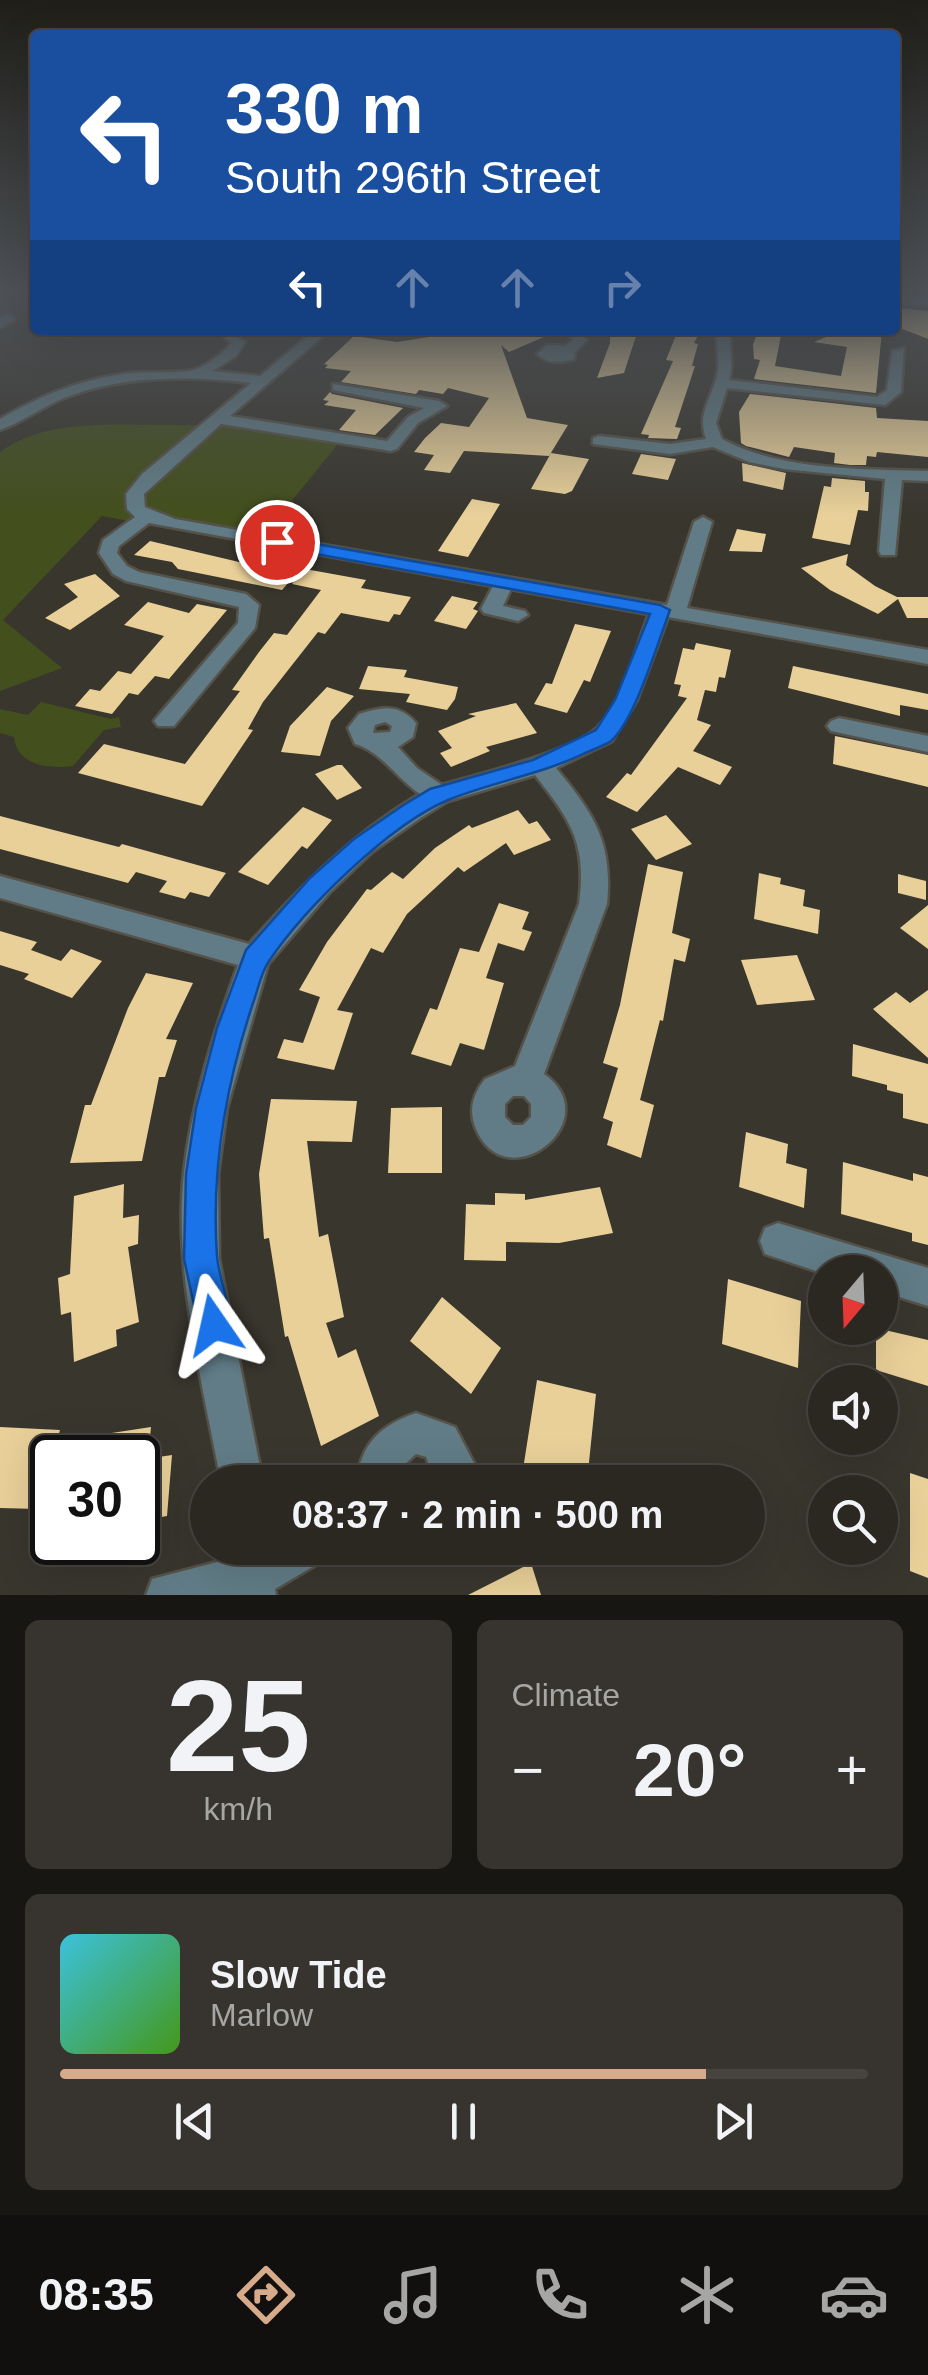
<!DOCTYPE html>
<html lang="en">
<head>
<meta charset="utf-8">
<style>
  :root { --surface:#2b2822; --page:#37342f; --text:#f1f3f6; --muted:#a6a6a5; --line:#474440; --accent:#d6ab8b }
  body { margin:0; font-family:Helvetica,sans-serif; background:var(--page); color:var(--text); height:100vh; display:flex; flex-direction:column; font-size:38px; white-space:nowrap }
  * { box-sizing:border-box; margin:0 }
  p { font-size:32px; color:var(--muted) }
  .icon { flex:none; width:55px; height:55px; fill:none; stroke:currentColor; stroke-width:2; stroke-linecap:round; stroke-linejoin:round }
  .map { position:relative; height:1595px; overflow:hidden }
  .side { display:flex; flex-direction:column; gap:25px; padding:25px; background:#181613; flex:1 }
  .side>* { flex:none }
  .guide { position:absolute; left:30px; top:30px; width:870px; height:305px; border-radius:10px; box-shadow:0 10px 40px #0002,0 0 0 2px var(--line); background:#1a4fa0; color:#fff; overflow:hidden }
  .needle { width:65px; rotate:199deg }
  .fabs { position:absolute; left:808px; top:1255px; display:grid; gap:20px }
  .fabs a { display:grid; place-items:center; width:90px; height:90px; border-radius:50%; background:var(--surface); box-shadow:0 10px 40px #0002,0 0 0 2px var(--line); font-size:50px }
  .speed { position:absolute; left:30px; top:1435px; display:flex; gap:20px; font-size:50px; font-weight:700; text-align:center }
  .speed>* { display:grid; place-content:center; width:130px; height:130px; border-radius:50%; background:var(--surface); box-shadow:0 10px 40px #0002,0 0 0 2px var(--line); line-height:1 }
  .speed .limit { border:5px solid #111; border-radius:15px; background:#fff; color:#111 }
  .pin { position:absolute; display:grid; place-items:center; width:85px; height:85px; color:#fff; margin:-42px; border:5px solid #fff; border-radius:50%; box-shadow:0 2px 10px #0007 }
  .me { position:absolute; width:110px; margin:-55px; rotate:349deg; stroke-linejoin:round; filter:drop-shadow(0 0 8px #0008) }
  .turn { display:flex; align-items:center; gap:35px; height:210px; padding:0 30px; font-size:45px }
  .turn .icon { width:130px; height:130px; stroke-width:2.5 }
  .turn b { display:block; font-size:70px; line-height:85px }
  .lanes { display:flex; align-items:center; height:95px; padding:0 30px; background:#0003; justify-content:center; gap:50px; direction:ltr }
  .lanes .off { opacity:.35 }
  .big { font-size:75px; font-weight:700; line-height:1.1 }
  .side .card { flex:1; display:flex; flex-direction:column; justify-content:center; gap:15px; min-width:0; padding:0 35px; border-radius:15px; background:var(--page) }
  .side .dial { align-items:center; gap:0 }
  .dial b { font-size:130px; line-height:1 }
  .song { display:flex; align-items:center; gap:30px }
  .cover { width:120px; height:120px; border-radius:15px; background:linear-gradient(135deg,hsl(190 70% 55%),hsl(100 70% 35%)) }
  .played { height:10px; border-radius:5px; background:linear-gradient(90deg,var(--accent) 80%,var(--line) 80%) }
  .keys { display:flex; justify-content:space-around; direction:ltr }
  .heat { display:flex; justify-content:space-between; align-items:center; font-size:55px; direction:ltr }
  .side .tiles { flex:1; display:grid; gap:25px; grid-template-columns:1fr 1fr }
  .card:last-child { grid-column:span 2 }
  .trip { position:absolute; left:190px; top:1465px; width:575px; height:100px; border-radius:50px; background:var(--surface); box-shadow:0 10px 40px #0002,0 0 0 2px var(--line); font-weight:700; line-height:100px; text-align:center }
  .tab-bar { display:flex; height:160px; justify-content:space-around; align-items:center; background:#11100e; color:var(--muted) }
  .tab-bar .icon { width:70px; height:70px }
  .tab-bar .on { color:var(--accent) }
  .tab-bar b { font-size:45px; color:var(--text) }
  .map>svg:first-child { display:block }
  .green { fill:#434f1d }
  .building { fill:#e9d099 }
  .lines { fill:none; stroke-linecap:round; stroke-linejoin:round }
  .minor-casing { stroke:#55524a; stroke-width:5 }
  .minor { fill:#617c86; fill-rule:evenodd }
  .route { fill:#1a73e8; stroke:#114b97; stroke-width:2.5 }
</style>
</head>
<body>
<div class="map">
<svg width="928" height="1595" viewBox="0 0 928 1595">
  <rect width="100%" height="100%" fill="#39362e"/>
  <path class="green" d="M216 419 342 439 256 545 102 516 3 620 62 668 0 691V452C46 418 114 425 170 425 185 425 204 427 216 419Z
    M41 702 111 719 119 717 121 727 104 730 73 766C49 769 17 766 14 737L0 733V709L28 715Z"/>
  <path class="building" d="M895 308 928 311V339L895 326Z
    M474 330H560L509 352 501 345 527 418 568 425 549 456 464 451 450 473 424 470 434 455 414 452 425 438 441 423 469 427 489 398 448 388 443 394 419 390 416 394 341 382 351 371 325 368 328 365 324 364 354 336 397 342Z
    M610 330H638L624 373 597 378 610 343Z
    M678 330H701L694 343 698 344 692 366H695L675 427 681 428 677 439 648 438 649 435 641 434 673 361 666 360Z
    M758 330H782L775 366 841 376 847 347 814 342 843 330H882L876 393 754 379 760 360 754 359 753 345Z
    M330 392 332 394 403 408 375 435 339 430 356 410 324 405 329 401 323 400Z
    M750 394 876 408 877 418 928 421V457L877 452 876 457 867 456 866 465H850L834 463 835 453 794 447 789 457 746 446 741 443 739 412Z
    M551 453 589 459 572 491 565 494 531 489Z
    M641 454 676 459 668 480 632 474Z
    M742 463 786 473 783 490 743 481Z
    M832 478 865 481V492H869L868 511 858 510 850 545 812 538 824 486 831 487Z
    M472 499 500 504 468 557 438 551Z
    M737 529 766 534 762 552 729 551Z
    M150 541 239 562 242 559 263 563 259 567 296 574 282 590 178 569 172 562 134 555Z
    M848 554 846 565 875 586 897 597H928V618H907L898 599 878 614 830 590 801 568Z
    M305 569 366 580 361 588 411 597 400 615 394 614 389 622 341 613 325 634 318 632 263 702 248 729 253 730 202 806 78 773 104 744 185 764 240 691 232 690 259 652 274 633 287 635 321 590 292 584Z
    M95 574 120 596 70 630 45 618 78 597 64 584Z
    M452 596 478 602 473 609 478 611 466 629 434 621Z
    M148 602 189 613 197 604 227 610 169 679 155 676 138 695 129 693 112 714 75 706 90 689 100 691 118 671 131 674 164 636 124 625Z
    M575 624 611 631 590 682 584 680 567 713 534 704 546 683 552 684Z
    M696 643 731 650 725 678 719 677 716 692 705 690 697 720 711 725 693 751 732 767 720 785 678 767 637 812 606 797 627 773 631 775 687 698 678 696 681 685 674 684 683 648 694 650Z
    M368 666 407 670 404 677 458 687 455 699 447 710 406 702 410 694 359 689Z
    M793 666 928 694V710L900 705V716L788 688Z
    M327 687 354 696 331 721 320 756 281 752 290 726Z
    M516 703 537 733 486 747 490 751 451 767 440 753 452 748 438 731 476 716 468 714Z
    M835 736 928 755V787L833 764Z
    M337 765H342L362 788 337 800 315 774Z
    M303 807 332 820 307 849 302 846 268 885 238 872Z
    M518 810 529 824 537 821 551 840 514 855 506 843 464 872 458 867 407 914 383 953 371 948 337 1010 353 1013 334 1070 277 1058 284 1039 303 1043 320 997 299 990 327 942 367 889 371 890 392 872 403 879 435 848 469 825 472 828Z
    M666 815 692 844 656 860 631 829Z
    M0 816 119 847 122 844 226 873 209 897 190 892 185 899 159 892 167 881 136 872 128 883 0 849Z
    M648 864 683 872 672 933 690 939 685 962 674 959 663 1021 660 1020 640 1100 654 1105 641 1158 607 1145 613 1122 603 1118 618 1068 603 1063 620 1005Z
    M759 873 781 878 780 884 805 890 803 906 820 910 818 934 754 919Z
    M898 874 926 881V900L898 893Z
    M499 903 529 912 522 929 532 932 524 951 498 943 486 978 504 983 484 1050 460 1043 451 1066 411 1054 430 1008 437 1010 460 948 479 952Z
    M928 905V949L900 928Z
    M0 931 37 942 31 950 61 961 71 949 102 961 72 998 24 979 29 974 0 965Z
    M797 955 815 1000 757 1005 741 960Z
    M146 973 193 983 166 1039 177 1040 165 1077H159L142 1161 70 1163 85 1105H91L128 1008Z
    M928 990V1058L873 1009 896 992 910 1003Z
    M853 1044 928 1064V1124L903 1118V1094L887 1090V1085L852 1076Z
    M271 1099 357 1101 352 1142 307 1141 319 1237 328 1234 344 1317 326 1323 338 1358 356 1349 379 1416 321 1446 288 1336 285 1337 269 1238 264 1239 259 1174Z
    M442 1107V1173H388L391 1108Z
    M746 1132 788 1144 786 1163 807 1169 804 1208 739 1187Z
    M843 1162 913 1181V1173L928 1177V1245L912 1241V1233L841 1214Z
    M124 1184 123 1218 139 1215 138 1244 128 1247 139 1322 116 1330 117 1346 74 1362 71 1312 61 1315 58 1278 70 1274 74 1196Z
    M600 1187 613 1233 559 1243 506 1242V1261L464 1260 466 1204 495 1205V1193L525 1194V1200Z
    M728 1279 801 1301 798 1368 722 1344Z
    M442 1297 501 1348 471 1394 410 1341Z
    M876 1328 928 1340V1386L876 1370Z
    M537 1380 596 1394 587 1482H521Z
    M0 1427 60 1430 38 1509 0 1508Z
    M151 1427 148 1458H89L92 1436Z
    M172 1455 167 1516 138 1521V1460Z
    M910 1473 928 1479V1578L910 1571Z
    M531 1563 541 1595H468Z"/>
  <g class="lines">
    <defs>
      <path id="minor" d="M895 294 928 297V305L895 302Z
        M8 315 15 319 0 328V318Z
        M315 330H330L230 416 387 441 408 417 424 408 333 390V384L439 401 447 406 418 423 397 449 391 451 221 424 144 494 145 507 175 519 667 605 694 522 703 517 712 522 687 608 928 650V664L668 617 637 700 612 741 556 768C594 814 613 842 607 904L544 1074C609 1120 507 1201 476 1129 468 1110 473 1094 485 1079L515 1066 579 904C587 843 571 821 535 775L448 801 419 819 372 852 329 893 268 964 227 1108 218 1174 219 1259 263 1482H221C203 1385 173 1271 184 1172 192 1101 214 1032 238 965L0 898V876L249 944C301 886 352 834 420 794 396 778 382 752 355 744L348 728 359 714C381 707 399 703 416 723L413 737 398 747 417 768 442 785C477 775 573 751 597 728 624 701 635 649 649 614L511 589 503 606 525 611 528 615 518 621 484 613 481 609 493 586 149 523 119 546 117 553 127 566 139 572 246 594 259 605 255 628 174 726H158L154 721 158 716 238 623 239 607 126 581 113 574 99 553 103 540 135 517 127 509 126 494 142 474 251 383C189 376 123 375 64 398 42 407 22 422 0 430V419C41 395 84 378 131 373 151 371 175 374 193 370 205 367 224 353 231 343L225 338 232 334 245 342 236 356 213 371 260 376ZM385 722 392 726 390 732 373 733 375 725ZM513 1096H524L531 1104V1117L523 1125H513L505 1117V1104Z
        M374 330H417C407 337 384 337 374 330Z
        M565 330H579L587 340 575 352 574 359C560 363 548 364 537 354L547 345 565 346 573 340Z
        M718 330H732C727 347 735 363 729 380L877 397 887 390 892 351 904 348 901 392 885 405 727 388 716 423 722 439C781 471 863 469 928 471V481L902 480 895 555H881L879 551 885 479 784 469 749 462 713 447 670 454 593 444V438L599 436 670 444 706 439C696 412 714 396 718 370 720 356 714 344 718 330Z
        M839 718 928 736V752L831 731 827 726 831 721Z
        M778 1223 928 1268V1306L880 1291V1272L825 1274 765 1254 760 1241 765 1228Z
        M416 1413 455 1427 476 1467 477 1482H435L426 1457 416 1454 401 1468 399 1482H357C360 1444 381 1425 416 1413Z
        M229 1548H326L319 1563 275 1589 276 1595H146L152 1579 229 1559Z"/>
    </defs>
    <use href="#minor" class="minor-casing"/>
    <use href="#minor" class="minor"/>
  </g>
  <linearGradient id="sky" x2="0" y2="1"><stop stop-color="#1f1e19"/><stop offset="0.57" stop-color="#4e5257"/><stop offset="1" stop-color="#4e5257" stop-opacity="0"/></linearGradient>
  <rect width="928" height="515" fill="url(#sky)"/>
  <path class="route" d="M277 537 660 605 670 610C658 642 635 720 611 741 604 746 591 750 583 754 539 775 492 782 448 800 389 825 305 908 269 961 261 972 258 990 253 1003 226 1084 211 1171 217 1256 219 1283 236 1312 226 1337L214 1342 201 1337 184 1259 186 1174 196 1108 217 1028 246 950 310 878 354 839 402 806 430 789 533 760 596 730 615 700 650 614 271 546 269 542Z"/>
</svg>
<div class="fabs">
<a><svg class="needle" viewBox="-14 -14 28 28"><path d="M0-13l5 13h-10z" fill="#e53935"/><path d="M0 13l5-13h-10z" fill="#a6a6a5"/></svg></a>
<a><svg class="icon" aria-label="sound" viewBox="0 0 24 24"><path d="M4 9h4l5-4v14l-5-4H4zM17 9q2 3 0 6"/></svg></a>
<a><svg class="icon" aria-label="search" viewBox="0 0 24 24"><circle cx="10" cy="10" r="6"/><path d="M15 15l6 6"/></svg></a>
</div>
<div class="speed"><div class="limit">30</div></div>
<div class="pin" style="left:277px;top:542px;background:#d93025"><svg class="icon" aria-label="arrive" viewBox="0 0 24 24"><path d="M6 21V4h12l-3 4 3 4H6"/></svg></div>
<svg class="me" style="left:214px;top:1325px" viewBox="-20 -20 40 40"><path d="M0-17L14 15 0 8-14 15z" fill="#1a73e8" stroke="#fff" stroke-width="4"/></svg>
<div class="trip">08:37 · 2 min · 500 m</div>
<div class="guide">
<div class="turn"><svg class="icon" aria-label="left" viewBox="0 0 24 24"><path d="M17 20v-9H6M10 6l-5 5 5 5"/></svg><div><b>330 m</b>South 296th Street</div></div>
<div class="lanes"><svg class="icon" aria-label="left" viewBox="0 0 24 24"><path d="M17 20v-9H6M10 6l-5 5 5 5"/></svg><svg class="icon off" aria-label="ahead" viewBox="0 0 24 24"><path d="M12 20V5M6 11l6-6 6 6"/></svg><svg class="icon off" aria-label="ahead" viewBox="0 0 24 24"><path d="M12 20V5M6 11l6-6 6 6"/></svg><svg class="icon off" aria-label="right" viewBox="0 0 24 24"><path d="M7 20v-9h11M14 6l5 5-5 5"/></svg></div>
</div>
</div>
<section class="side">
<div class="tiles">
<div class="card dial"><b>25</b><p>km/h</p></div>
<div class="card"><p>Climate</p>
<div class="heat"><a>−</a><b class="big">20°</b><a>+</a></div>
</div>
<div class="card">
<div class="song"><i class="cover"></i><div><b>Slow Tide</b><p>Marlow</p></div></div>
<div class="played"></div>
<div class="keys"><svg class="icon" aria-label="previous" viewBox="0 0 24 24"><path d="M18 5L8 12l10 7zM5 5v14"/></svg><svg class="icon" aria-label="pause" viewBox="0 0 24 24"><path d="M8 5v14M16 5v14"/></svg><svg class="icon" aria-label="next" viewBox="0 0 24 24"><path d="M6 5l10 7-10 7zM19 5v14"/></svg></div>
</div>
</div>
</section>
<nav class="tab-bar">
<b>08:35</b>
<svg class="icon on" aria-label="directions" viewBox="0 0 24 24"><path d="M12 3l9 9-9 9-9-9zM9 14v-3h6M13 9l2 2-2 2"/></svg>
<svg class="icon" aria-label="music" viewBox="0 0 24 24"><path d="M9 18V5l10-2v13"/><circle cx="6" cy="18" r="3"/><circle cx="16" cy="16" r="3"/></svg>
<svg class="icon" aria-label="phone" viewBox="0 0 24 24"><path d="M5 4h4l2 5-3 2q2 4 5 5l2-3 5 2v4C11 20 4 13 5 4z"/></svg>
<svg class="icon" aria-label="climate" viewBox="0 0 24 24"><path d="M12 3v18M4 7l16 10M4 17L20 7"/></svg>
<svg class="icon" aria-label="car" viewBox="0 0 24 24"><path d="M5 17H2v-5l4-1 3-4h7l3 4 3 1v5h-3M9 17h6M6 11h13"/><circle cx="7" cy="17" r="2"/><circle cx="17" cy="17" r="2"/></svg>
</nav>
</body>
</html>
